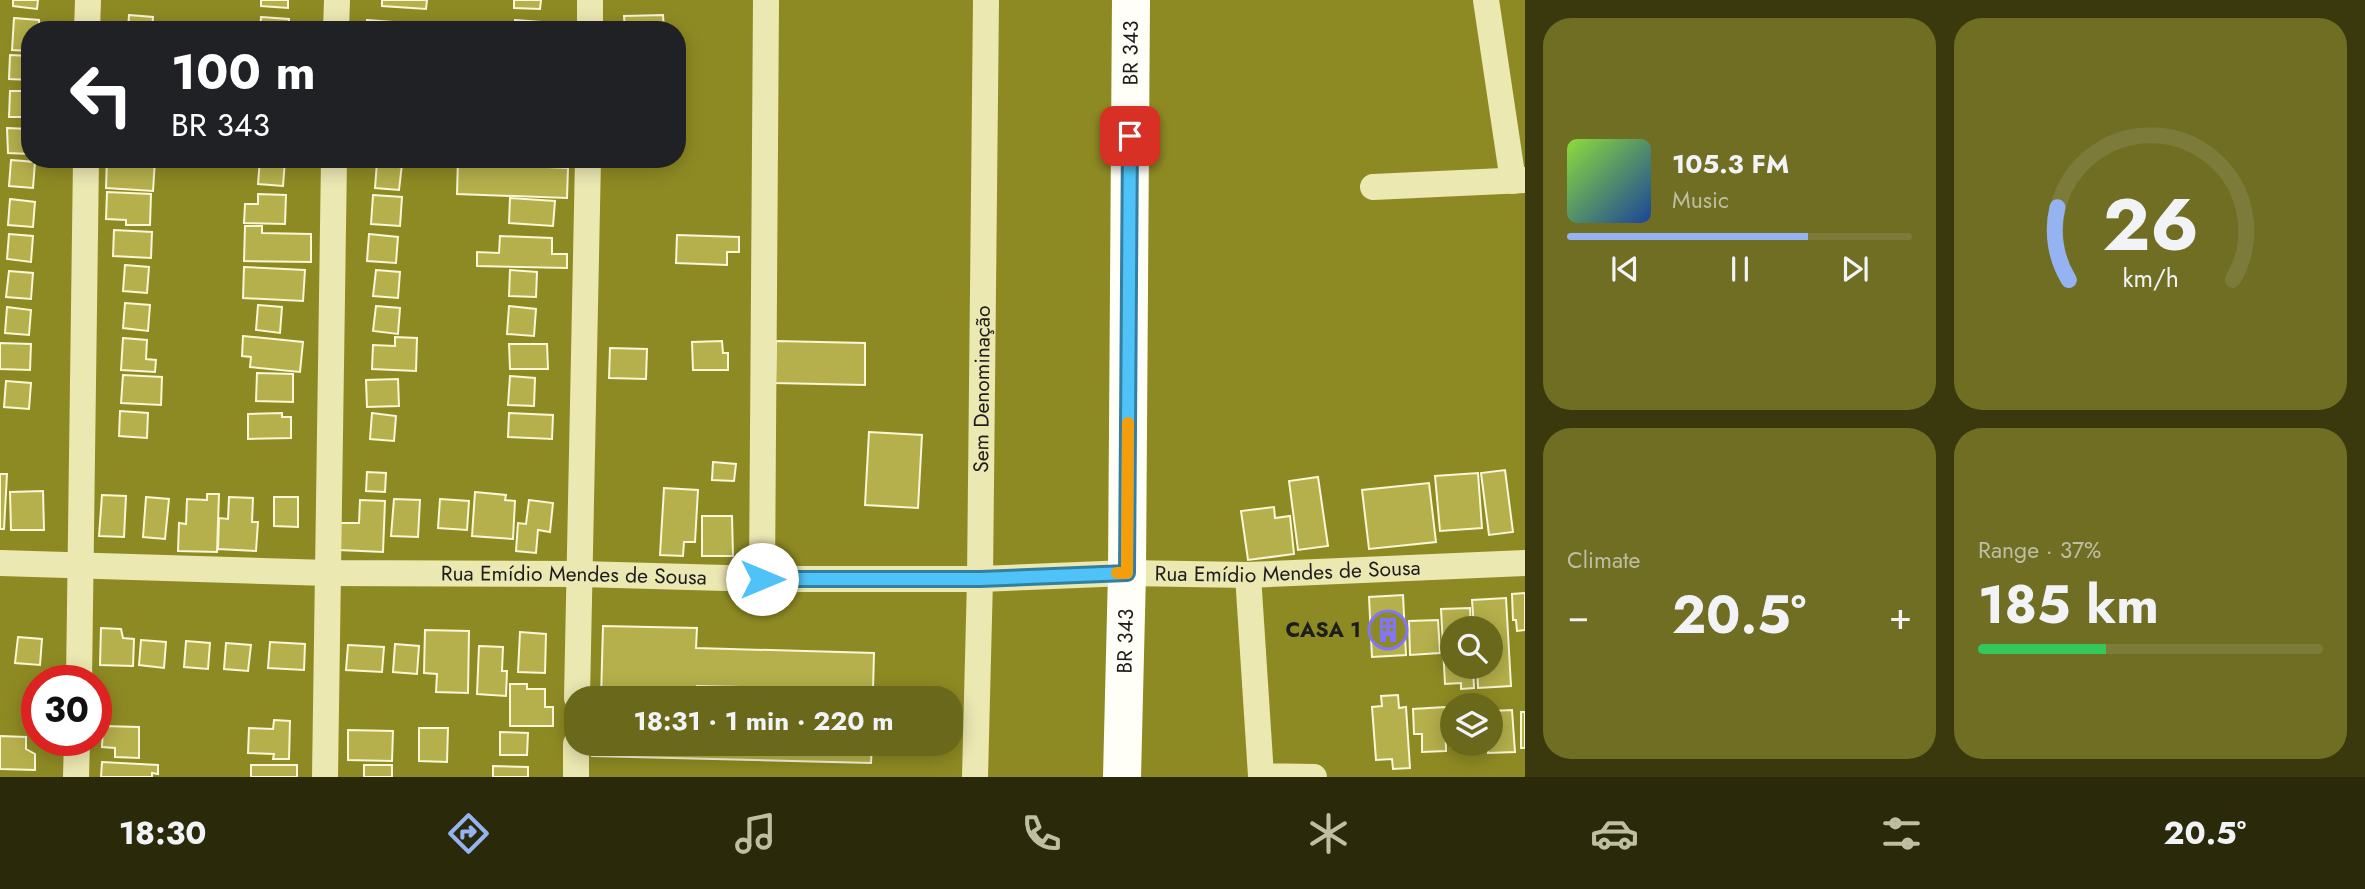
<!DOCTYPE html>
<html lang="en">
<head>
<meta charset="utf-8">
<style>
  :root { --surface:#6a681a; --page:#6f6e23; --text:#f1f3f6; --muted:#bebea2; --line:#7d7b39; --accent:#95b2f1 }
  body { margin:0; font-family:Jost,sans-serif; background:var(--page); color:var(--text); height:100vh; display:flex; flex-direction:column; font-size:26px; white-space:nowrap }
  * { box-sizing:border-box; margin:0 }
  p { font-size:23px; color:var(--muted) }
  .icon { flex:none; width:38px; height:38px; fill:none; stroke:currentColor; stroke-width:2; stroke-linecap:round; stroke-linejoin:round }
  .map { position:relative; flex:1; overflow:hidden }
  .sheet { display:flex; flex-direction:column; gap:18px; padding:18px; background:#3a390e; width:840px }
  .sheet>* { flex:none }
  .banner { position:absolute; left:21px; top:21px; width:665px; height:147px; border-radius:28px; box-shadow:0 4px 18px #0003; background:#202124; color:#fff; overflow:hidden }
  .buttons { position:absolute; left:1440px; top:616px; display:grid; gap:14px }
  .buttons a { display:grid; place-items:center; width:63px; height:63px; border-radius:50%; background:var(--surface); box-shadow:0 4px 18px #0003; font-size:35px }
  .speed { position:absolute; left:21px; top:665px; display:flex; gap:14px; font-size:35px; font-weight:700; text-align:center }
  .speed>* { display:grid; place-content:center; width:91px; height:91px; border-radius:50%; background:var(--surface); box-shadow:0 4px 18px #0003; line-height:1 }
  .speed .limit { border:10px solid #d22; background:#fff; color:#111 }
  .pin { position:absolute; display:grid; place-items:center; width:60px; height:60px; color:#fff; margin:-30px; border-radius:14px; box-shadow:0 4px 10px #0006 }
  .me { position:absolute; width:77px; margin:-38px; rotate:90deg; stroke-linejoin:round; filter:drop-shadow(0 0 5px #0008) }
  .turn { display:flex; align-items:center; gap:24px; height:147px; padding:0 35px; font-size:32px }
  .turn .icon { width:91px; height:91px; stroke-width:2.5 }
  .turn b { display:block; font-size:49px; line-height:60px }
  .big { font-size:52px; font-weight:700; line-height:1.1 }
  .sheet .tile { flex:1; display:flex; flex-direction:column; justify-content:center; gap:10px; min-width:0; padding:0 24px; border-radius:28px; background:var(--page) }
  .sheet .dial { align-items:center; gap:0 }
  .dial svg { height:182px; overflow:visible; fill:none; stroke:var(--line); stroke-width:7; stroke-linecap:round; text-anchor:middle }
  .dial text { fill:var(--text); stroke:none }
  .song { display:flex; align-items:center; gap:21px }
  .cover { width:84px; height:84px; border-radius:10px; background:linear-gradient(135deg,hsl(90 70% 55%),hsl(220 70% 35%)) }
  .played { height:7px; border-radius:4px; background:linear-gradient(90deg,var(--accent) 70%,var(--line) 70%) }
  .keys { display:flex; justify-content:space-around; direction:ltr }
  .heat { display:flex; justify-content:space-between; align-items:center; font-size:38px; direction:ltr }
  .charge { height:10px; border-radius:5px; background:linear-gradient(90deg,#34c759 37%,var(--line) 0) }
  .sheet .tiles { flex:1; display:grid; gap:18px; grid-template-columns:repeat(2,1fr) }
  .trip { position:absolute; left:564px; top:686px; width:399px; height:70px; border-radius:28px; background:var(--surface); box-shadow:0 4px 18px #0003; font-weight:700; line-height:70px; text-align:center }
  .dock { display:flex; height:112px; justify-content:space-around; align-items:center; background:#2a2a0a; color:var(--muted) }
  .dock .icon { width:49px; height:49px }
  .dock .active { color:var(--accent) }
  .dock b { font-size:32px; color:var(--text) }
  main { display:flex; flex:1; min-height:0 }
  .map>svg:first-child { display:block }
  .building { fill:#b5b04b; stroke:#f9f7d7; stroke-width:2 }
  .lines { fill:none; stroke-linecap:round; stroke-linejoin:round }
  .minor { stroke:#ece8b2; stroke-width:26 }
  .primary { stroke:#fffff7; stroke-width:38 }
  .route-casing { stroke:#337fa1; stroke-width:18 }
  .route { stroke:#4fc3f7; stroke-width:12 }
  .slow { stroke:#f59e0b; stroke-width:12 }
  .labels { text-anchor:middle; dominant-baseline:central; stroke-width:7; stroke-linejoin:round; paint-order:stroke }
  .street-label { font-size:21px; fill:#1d1d1d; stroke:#8e8a23 }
  .poi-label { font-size:21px; font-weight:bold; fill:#1d1d1d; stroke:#8e8a23; text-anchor:end }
</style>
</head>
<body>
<main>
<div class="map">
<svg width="1525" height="777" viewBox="0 0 1525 777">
  <rect width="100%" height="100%" fill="#8e8a23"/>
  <path class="building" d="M13 0H38L37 9 13 6Z
    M261 0H288V8L261 6Z
    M382 0H427L426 9 382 6Z
    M514 0H541L540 9 514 8Z
    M129 15 153 17 152 30H128Z
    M663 15 664 30H625L624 16Z
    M261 17 289 19 288 30H260Z
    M14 18 39 20V30H30V51L12 50Z
    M367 20 406 23V30H366Z
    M515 20 541 22V30H515Z
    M10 55 30 56V80L9 79Z
    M10 91H30V117H9Z
    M7 128 30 129V154L8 153Z
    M107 159 155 160 153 191 106 188Z
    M260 159 285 160 283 186 258 184Z
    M458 159 504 160 503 165 568 168 567 198 457 194Z
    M11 160 35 162 33 188 9 186Z
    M377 162 402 164 399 190 375 188Z
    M107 192 151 194 150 225H126V220L106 219Z
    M258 194 286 195 285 224 244 223 245 204H258Z
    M373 195 402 197 400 226 371 224Z
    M510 198 555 201 553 226 509 223Z
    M10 199 35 202 33 227 8 225Z
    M245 226H262V233L311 234V262L244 261Z
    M114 230 152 232 151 258 113 256Z
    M9 234 33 236 31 262 7 259Z
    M369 234 398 237 396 263 367 261Z
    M677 235 739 237V252H727V265L676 263Z
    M500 236 552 238V254H567V268L477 266V252L499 253Z
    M125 265 149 267 147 293 123 291Z
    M244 267 305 270 303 301 243 298Z
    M376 270 400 272 398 298 373 296Z
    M510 270 537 272 536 297 509 296Z
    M9 271 33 273 31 299 6 297Z
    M125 303 150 305 148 331 123 328Z
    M258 305 282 307 280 333 256 330Z
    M376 306 400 308 398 334 373 331Z
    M509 306 536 309 534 336 507 334Z
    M7 307 31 310 29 335 5 333Z
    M243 336 303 342 300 372 250 367 251 357 242 356Z
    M395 337 417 338 416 371 372 369 373 345 395 346Z
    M123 338 147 340 146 359 156 360 155 372 121 370Z
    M722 341 723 353H728V370H693L692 342Z
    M776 341 865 343V385L775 383Z
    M0 343 31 344 30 370 0 369Z
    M509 344H547L548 369H510Z
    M610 348 647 349 646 379 609 378Z
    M257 373 293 374V402L256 401Z
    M123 375 162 377 161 405 121 403Z
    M510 376 535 378 534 406 508 405Z
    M398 379 399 406 367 407 366 380Z
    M6 381 31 383 29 409 4 407Z
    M120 411 148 413 147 438 119 436Z
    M282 413V417H291V438L248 439V414Z
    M372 413 396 416 394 441 370 439Z
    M509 413 553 415 552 439 508 437Z
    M869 432 922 435 918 508 865 505Z
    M713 462 736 464 734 481 712 480Z
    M1505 470 1513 532 1489 535 1481 473Z
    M367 472 386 473 385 492 366 491Z
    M1478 473 1482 528 1440 531 1435 476Z
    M0 474H7L4 529H0Z
    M1318 477 1328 546 1298 550 1289 481Z
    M1429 483 1436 542 1369 549 1362 490Z
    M664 488 698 490 695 542H684L683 556 660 555Z
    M43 491 44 530H11L10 492Z
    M475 492 506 495 505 500 515 501 513 539 472 536Z
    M207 494H219L217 552 178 551 179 523 186 524 187 499 207 500Z
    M102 495 126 496 124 537 99 536Z
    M146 497 169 499 165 539 143 537Z
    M229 497 253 498 252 522H258L256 551 218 549 219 518 228 519Z
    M274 497H298V527L274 526Z
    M394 499 420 500 418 537 391 536Z
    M440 499 469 501 467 530 438 528Z
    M360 500 385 501 383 552 339 550 340 523H359Z
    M529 500 553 503 550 532 538 530 536 553 516 551 518 523 526 524Z
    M1274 507 1275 518 1290 516 1294 554 1248 560 1241 511Z
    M702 516H732L733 556H702Z
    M1525 593V630L1517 631 1516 620H1513L1512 594Z
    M1403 595 1406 655 1372 657 1369 597Z
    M1506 598 1511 686 1478 688 1477 667H1491V628H1474L1472 600Z
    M1470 608 1471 628H1452V667H1473L1474 688 1461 689V683L1445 684 1441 609Z
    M1438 620 1440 653 1410 655 1409 621Z
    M603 626 697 628 696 648 874 653 873 690 697 686V698H601Z
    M101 628 121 629 123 638 134 639 133 666 100 665Z
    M425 630 469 631 468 693 436 692 437 674 424 673Z
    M520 632 546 634 545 673 518 672Z
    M18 637 42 639 40 665 15 663Z
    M141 640 166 642 164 668 139 665Z
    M186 641 210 643 208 669 184 667Z
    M270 642 305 644 304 670 268 668Z
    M226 643 251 645 248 671 224 669Z
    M395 644 419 646 417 674 393 672Z
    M348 645 384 647 382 672 346 670Z
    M479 646 503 647 502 671H507L506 696 477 694Z
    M510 684H527V689H545V707H553V726H510Z
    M1398 695 1399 708 1406 707 1410 768 1393 769 1392 759 1376 760 1372 707 1382 706 1381 696Z
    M1445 707 1446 751 1422 752V734H1414L1413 709Z
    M1449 710H1452V744H1477V746L1451 747Z
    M1512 710 1515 752 1488 753V744H1491V711Z
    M1521 712H1525V748H1521Z
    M274 720 290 721 289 759H273L274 754 248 753 249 728 273 729Z
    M103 726 139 727V758L115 757V748L102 747Z
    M419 728H448L447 762 419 761Z
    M348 730 393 731 392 761 348 760Z
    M500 732 528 733 527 755H500Z
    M0 736 26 737V749L35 754V770L0 769Z
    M592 744H872L871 763 592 756Z
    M102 762 158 765V774L152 773V777H101Z
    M251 765H297V777H251Z
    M364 765H392V777H364Z
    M493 766 528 767V777H493Z"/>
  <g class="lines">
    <g class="minor">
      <path d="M1486 0 1513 181"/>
      <path d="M87 30 88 0"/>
      <path d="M336 30 337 0"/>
      <path d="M590 30V0"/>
      <path d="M1373 187 1525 180"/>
      <path id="s1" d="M0 563 328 573 580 574 762 579H980L1127 573 1248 575 1525 563"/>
      <path d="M1248 575 1261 776 1314 777"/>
      <path d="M762 579 766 0"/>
      <path d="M79 681 86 159"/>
      <path d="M577 698 588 159"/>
      <path d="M76 777 77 740"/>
      <path d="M325 777 334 159"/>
      <path d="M576 777V744"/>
      <path id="s2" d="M975 777 980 579 986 0"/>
    </g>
    <path class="primary" id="s3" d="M1122 777 1127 573 1131 0"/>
  </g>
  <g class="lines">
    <defs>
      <path id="route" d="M762 579H980L1127 573 1130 136"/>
    </defs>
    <use href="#route" class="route-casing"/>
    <use href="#route" class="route"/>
    <path class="slow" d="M1117 573H1127L1128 423"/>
  </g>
  <defs>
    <symbol id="building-ring" viewBox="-11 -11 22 22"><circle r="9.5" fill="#8e8a23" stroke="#8375f7" stroke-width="1.5"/><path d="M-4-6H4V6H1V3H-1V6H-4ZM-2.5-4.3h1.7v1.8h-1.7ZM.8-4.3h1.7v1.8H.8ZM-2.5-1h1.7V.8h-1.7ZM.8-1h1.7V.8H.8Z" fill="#8375f7"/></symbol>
  </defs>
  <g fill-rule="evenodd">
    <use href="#building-ring" x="1366" y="608" width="44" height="44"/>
  </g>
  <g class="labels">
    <g class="street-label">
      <text stroke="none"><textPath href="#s3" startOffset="724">BR 343</textPath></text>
      <text stroke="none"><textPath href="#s2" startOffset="388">Sem Denominação</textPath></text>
      <text stroke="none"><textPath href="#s1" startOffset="1288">Rua Emídio Mendes de Sousa</textPath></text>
      <text stroke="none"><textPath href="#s1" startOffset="574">Rua Emídio Mendes de Sousa</textPath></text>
      <text stroke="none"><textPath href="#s3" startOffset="136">BR 343</textPath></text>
    </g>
    <g class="poi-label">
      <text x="1361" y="630">CASA 1</text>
    </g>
  </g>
</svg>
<div class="buttons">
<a><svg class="icon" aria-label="search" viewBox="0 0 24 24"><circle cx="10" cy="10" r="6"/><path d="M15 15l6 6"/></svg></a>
<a><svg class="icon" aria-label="layers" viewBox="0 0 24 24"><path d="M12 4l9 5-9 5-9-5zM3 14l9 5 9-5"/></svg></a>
</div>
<div class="speed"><div class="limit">30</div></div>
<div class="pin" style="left:1130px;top:136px;background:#d93025"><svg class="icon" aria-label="arrive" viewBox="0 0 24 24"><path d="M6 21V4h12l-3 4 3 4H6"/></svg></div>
<svg class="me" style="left:762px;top:579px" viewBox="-20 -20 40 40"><circle r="19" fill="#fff"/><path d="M0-13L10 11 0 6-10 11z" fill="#4fc3f7"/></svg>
<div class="trip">18:31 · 1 min · 220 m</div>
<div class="banner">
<div class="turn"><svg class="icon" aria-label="left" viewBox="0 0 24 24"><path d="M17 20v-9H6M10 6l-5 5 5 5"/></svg><div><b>100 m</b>BR 343</div></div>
</div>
</div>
<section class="sheet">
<div class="tiles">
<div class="tile">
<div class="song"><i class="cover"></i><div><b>105.3 FM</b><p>Music</p></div></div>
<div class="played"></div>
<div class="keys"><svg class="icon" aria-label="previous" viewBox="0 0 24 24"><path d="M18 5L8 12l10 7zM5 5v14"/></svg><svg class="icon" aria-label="pause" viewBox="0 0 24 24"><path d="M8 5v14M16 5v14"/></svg><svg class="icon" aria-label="next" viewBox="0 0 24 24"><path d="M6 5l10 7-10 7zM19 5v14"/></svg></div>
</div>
<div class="tile dial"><svg viewBox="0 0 100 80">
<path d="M14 69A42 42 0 1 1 86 69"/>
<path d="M14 69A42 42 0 0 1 9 37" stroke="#95b2f1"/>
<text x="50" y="56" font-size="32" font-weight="700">26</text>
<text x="50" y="72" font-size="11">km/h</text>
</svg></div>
<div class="tile"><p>Climate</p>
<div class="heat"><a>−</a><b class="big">20.5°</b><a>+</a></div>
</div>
<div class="tile"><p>Range · 37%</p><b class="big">185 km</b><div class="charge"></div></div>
</div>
</section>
</main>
<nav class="dock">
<b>18:30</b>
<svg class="icon active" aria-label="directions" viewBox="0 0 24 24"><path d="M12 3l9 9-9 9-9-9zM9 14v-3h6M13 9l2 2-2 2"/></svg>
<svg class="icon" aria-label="music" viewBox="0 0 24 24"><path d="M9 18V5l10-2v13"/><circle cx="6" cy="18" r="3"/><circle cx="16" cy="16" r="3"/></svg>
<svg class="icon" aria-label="phone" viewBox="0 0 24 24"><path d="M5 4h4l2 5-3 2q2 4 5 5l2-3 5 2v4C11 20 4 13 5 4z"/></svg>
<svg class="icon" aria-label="climate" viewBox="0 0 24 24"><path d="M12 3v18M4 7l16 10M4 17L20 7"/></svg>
<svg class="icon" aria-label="car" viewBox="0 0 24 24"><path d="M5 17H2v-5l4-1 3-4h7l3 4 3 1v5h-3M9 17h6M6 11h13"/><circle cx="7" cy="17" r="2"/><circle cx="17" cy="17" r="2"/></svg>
<svg class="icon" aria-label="filters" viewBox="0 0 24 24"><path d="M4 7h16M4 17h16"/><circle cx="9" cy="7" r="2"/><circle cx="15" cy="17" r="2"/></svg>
<b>20.5°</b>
</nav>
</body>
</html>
